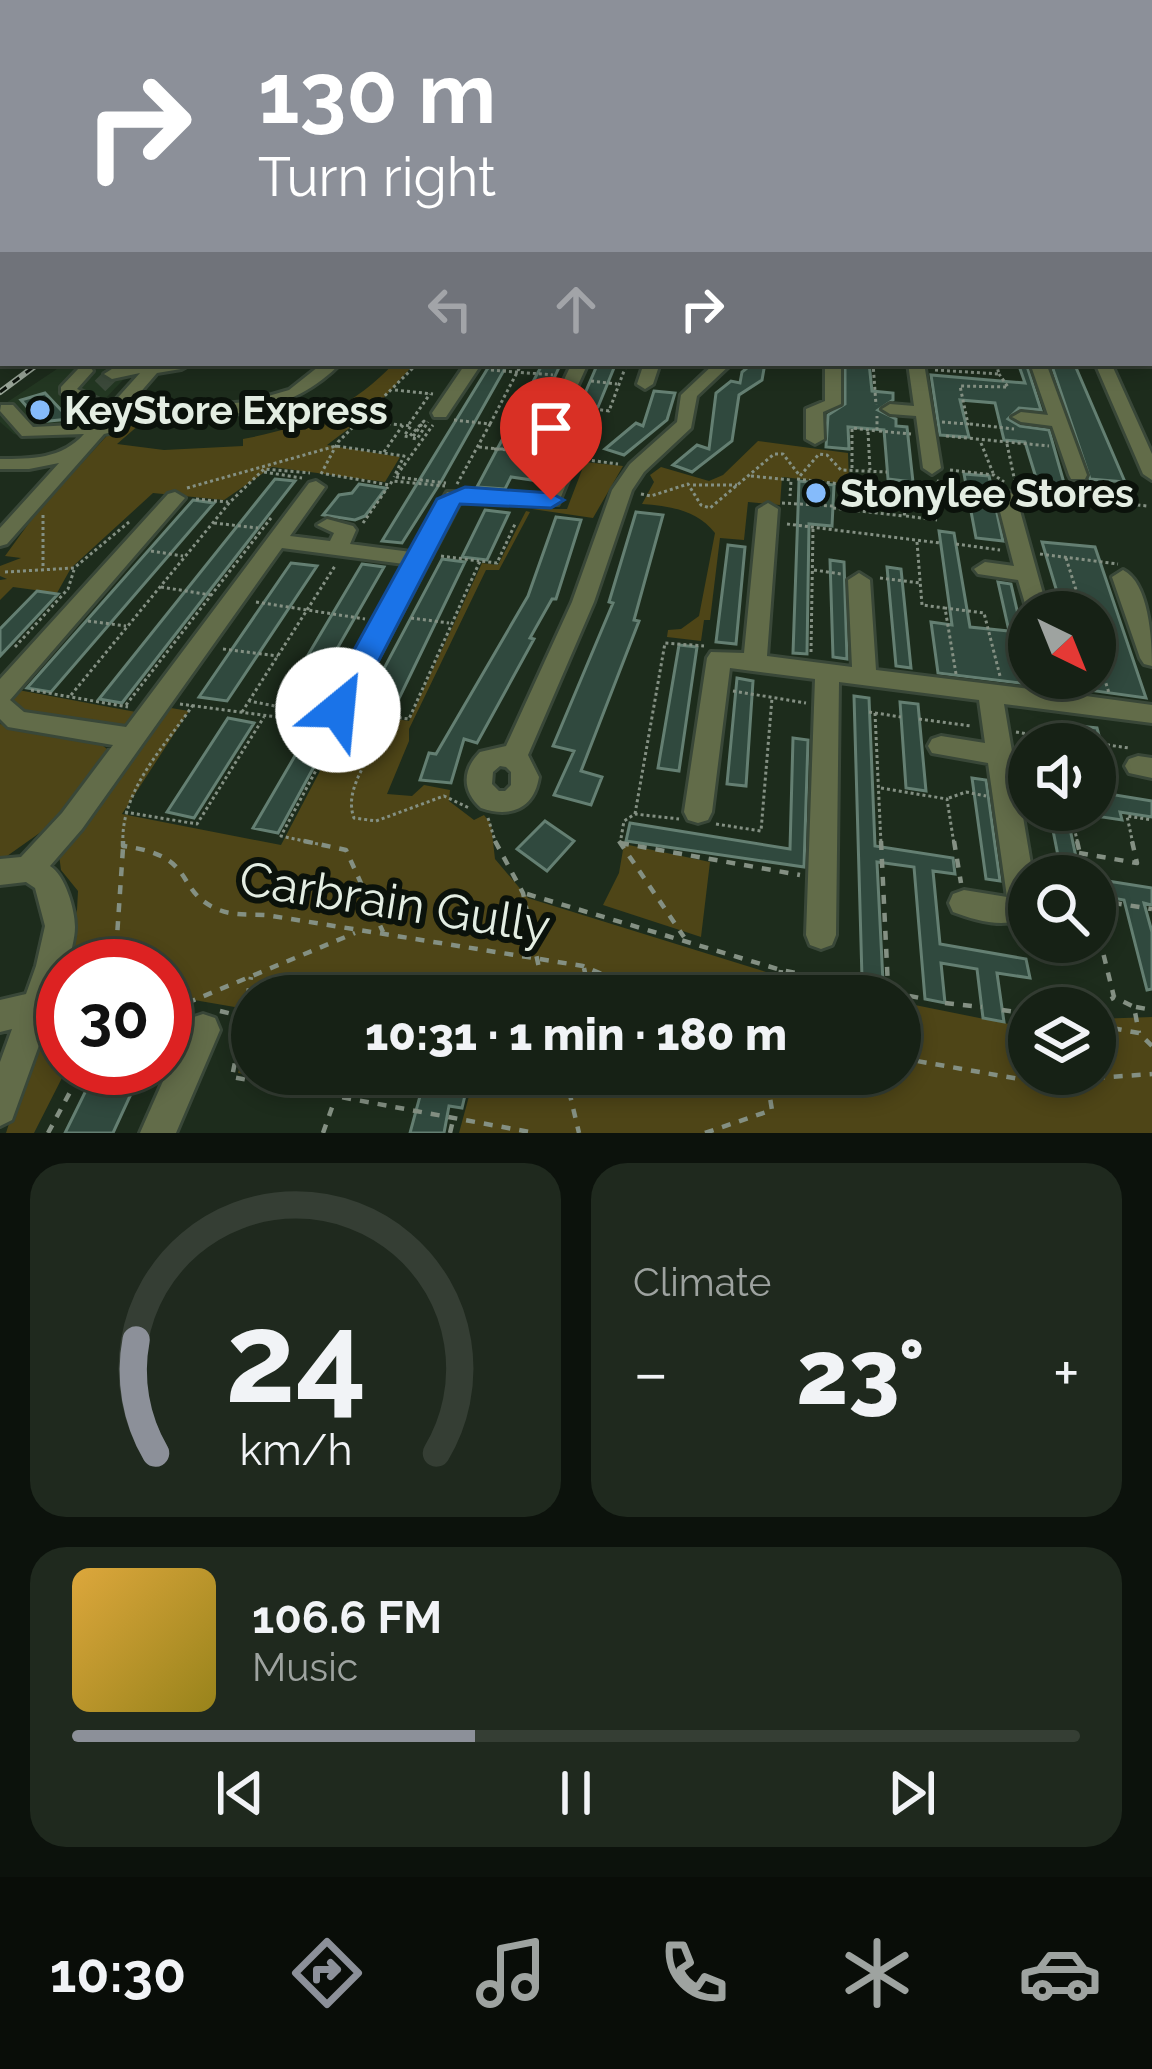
<!DOCTYPE html>
<html lang="en">
<head>
<meta charset="utf-8">
<style>
  :root { --surface:#162115; --page:#1f291e; --text:#f1f3f6; --muted:#9ea3a0; --line:#353e34; --accent:#8c9099 }
  body { margin:0; font-family:Raleway,sans-serif; background:var(--page); color:var(--text); height:100vh; display:flex; flex-direction:column; font-size:45px; white-space:nowrap }
  * { box-sizing:border-box; margin:0 }
  p { font-size:39px; color:var(--muted) }
  .icon { flex:none; width:66px; height:66px; fill:none; stroke:currentColor; stroke-width:2; stroke-linecap:round; stroke-linejoin:round }
  .map { position:relative; height:1133px; overflow:hidden }
  .side { display:flex; flex-direction:column; gap:30px; padding:30px; background:#0c120c; flex:1 }
  .side>* { flex:none }
  .top-card { position:absolute; left:0px; top:0px; width:1152px; height:366px; box-shadow:0 6px 18px #0003,0 0 0 3px var(--line); background:#8c9099; color:#fff; overflow:hidden }
  .needle { width:78px; rotate:137deg }
  .tools { position:absolute; left:1008px; top:591px; display:grid; gap:24px }
  .tools a { display:grid; place-items:center; width:108px; height:108px; border-radius:50%; background:var(--surface); box-shadow:0 6px 18px #0003,0 0 0 3px var(--line); font-size:60px }
  .speed { position:absolute; left:36px; top:939px; display:flex; gap:24px; font-size:60px; font-weight:700; text-align:center }
  .speed>* { display:grid; place-content:center; width:156px; height:156px; border-radius:50%; background:var(--surface); box-shadow:0 6px 18px #0003,0 0 0 3px var(--line); line-height:1 }
  .speed .limit { border:18px solid #d22; background:#fff; color:#111 }
  .pin { position:absolute; display:grid; place-items:center; width:102px; height:102px; color:#fff; margin:-123px -51px; border-radius:50% 50% 50% 0; rotate:-45deg; box-shadow:0 0 12px #0007 }
  .pin .icon { rotate:45deg }
  .me { position:absolute; width:132px; margin:-66px; rotate:28deg; stroke-linejoin:round; filter:drop-shadow(0 0 9px #0008) }
  .turn { display:flex; align-items:center; gap:42px; height:252px; padding:0 60px; font-size:54px }
  .turn .icon { width:156px; height:156px; stroke-width:2.5 }
  .turn b { display:block; font-size:84px; line-height:102px }
  .lanes { display:flex; align-items:center; height:114px; padding:0 60px; background:#0003; justify-content:center; gap:60px; direction:ltr }
  .lanes .off { opacity:.35 }
  .big { font-size:90px; font-weight:800; line-height:1.1 }
  .side .tile { flex:1; display:flex; flex-direction:column; justify-content:center; gap:18px; min-width:0; padding:0 42px; border-radius:36px; background:var(--page) }
  .side .dial { align-items:center; gap:0 }
  .dial svg { height:312px; overflow:visible; fill:none; stroke:var(--line); stroke-width:7; stroke-linecap:round; text-anchor:middle }
  .dial text { fill:var(--text); stroke:none }
  .song { display:flex; align-items:center; gap:36px }
  .cover { width:144px; height:144px; border-radius:18px; background:linear-gradient(135deg,hsl(40 70% 55%),hsl(50 70% 35%)) }
  .played { height:12px; border-radius:6px; background:linear-gradient(90deg,var(--accent) 40%,var(--line) 40%) }
  .keys { display:flex; justify-content:space-around; direction:ltr }
  .heat { display:flex; justify-content:space-between; align-items:center; font-size:66px; direction:ltr }
  .side .tiles { flex:1; display:grid; gap:30px; grid-template-columns:1fr 1fr }
  .tile:last-child { grid-column:span 2 }
  .trip { position:absolute; left:231px; top:975px; width:690px; height:120px; border-radius:60px; background:var(--surface); box-shadow:0 6px 18px #0003,0 0 0 3px var(--line); font-weight:800; line-height:120px; text-align:center }
  .menu { display:flex; height:192px; justify-content:space-around; align-items:center; background:#090d08; color:var(--muted) }
  .menu .icon { width:84px; height:84px }
  .menu .current { color:var(--accent) }
  .menu b { font-size:54px; color:var(--text) }
  .map>svg:first-child { display:block }
  .built { fill:#233722 }
  .green { fill:#4e4517 }
  .building { fill:#30493e; stroke:#647f72; stroke-width:3 }
  .lines { fill:none; stroke-linecap:round; stroke-linejoin:round }
  .minor-tunnel { stroke:#3b493a; stroke-width:15; stroke-dasharray:15 8; stroke-linecap:butt }
  .minor-casing { stroke:#394738; stroke-width:6 }
  .path-far1 { stroke:#849083; stroke-width:3; stroke-dasharray:3 3; stroke-linecap:butt }
  .path { stroke:#849083; stroke-width:4.5; stroke-dasharray:9 9; stroke-linecap:butt }
  .minor { fill:#626c49; fill-rule:evenodd }
  .rail-casing { stroke:#97a396; stroke-width:6 }
  .rail { stroke:#0b120b; stroke-width:3; stroke-dasharray:8; stroke-linecap:butt }
  .path-bridge { stroke:#849083; stroke-width:4.5; stroke-dasharray:9 9; stroke-linecap:butt }
  .route { fill:#1a73e8; stroke:#114b97; stroke-width:3 }
  .poi-dot { fill:#85bbfb; stroke:#0b120b; stroke-width:4.5 }
  .labels { text-anchor:middle; dominant-baseline:central; stroke-width:12; stroke-linejoin:round; paint-order:stroke }
  .poi-label { font-size:39px; font-weight:bold; fill:#e3ede2; stroke:#0b120b; text-anchor:start }
  .near-street-label { font-size:48px; fill:#e3ede2; stroke:#0b120b }
</style>
</head>
<body>
<div class="map">
<svg width="1152" height="1133" viewBox="0 0 1152 1133">
  <rect width="100%" height="100%" fill="#1d2c1c"/>
  <path class="built" d="M66 363H139L69 437 31 439 14 434 0 422V407Z"/>
  <path class="green" d="M394 363H415L372 411 327 445 400 457 385 482 272 467 224 500 153 493 71 568 57 593 13 587 0 600V580L7 579 0 576V566L21 558 5 556 37 512 113 429 155 411 117 444 164 450 243 446V439C302 428 353 408 394 363Z
    M758 441 848 453 849 484 782 477 780 505 748 502 744 540 720 538 710 620H704L701 641 667 637 668 630 681 629 699 616 715 533C697 510 670 506 642 504L654 482 650 475 661 467 709 481 723 475Z
    M585 462 623 466 593 518 532 509H567Z
    M526 511 530 512 499 570H486L409 729V741L387 794 412 796 424 785 450 790 449 801 474 820 484 815 491 824 495 859 528 898 795 981 870 996H252V1010L165 995V966H63V1068H67L34 1133H6L77 910 78 891 61 870 59 855 165 707 189 711 122 814 281 845 351 712 409 721 482 563 498 565Z
    M13 689 136 712 125 728 10 712 5 705Z
    M0 724 98 742 111 752 65 815 0 861Z
    M624 844 710 862 701 937 603 905 619 873Z
    M900 1002 1029 1028V1074H1095V1019L1152 1017V1133H459L475 1074H900Z
    M252 1013V1074H385L377 1098 238 1073Z"/>
  <path class="building" d="M491 363H508L442 480 402 543 382 541Z
    M543 363H561L518 457 548 464 539 481 511 477 505 489 477 487Z
    M598 363H616L598 407 580 405Z
    M753 363H765L762 380 739 395 732 441 692 472 673 465 697 445 709 449 716 393 731 381 740 383 742 372Z
    M845 363H869L872 391 893 393V400L878 410 896 419V426L907 427 913 482 888 479 884 430 848 427 849 449 826 447 828 415 845 404Z
    M1018 363H1026L1041 410 1019 408 1008 419 1020 426 1049 430 1068 497 1041 494 1025 442 1004 440 995 403 960 400 969 437 940 435 931 375 1025 383Z
    M1051 363H1074L1125 482 1090 479Z
    M654 391 675 393 667 420 624 455 605 449 636 423 643 426Z
    M45 393 62 411 69 419 40 422 21 400Z
    M964 474 989 476 1003 541 976 538Z
    M275 479 295 481 122 703 99 699Z
    M799 481 834 485 832 526 809 524 807 654 793 653Z
    M359 484 386 488 365 516 355 520 323 515 339 495 352 493Z
    M193 500 214 503 51 692 27 688Z
    M485 510 509 513 487 560 462 557Z
    M636 512 663 515 634 620 639 621 581 771 602 777 591 805 554 795 574 751 553 746 613 603 609 602Z
    M556 517 581 520 556 599H552L530 638 534 639 477 743 464 739 451 783 420 780 429 753 436 754 528 596Z
    M939 531 954 533 970 627 1009 631 998 582 1011 584 1029 662V684L938 673 931 622 952 625Z
    M1042 542 1095 547 1146 698 1074 688 1071 678H1095V612H1063Z
    M728 545 745 547 736 644 716 642Z
    M442 559 465 562 391 715 362 710Z
    M830 560 844 562 847 659 833 657Z
    M291 563 317 566 227 701 199 697Z
    M362 564 384 567 303 708 279 704Z
    M887 567 901 569 911 668 896 666Z
    M37 591 58 594 0 656V629Z
    M679 645 697 647 679 771 658 768Z
    M737 678 753 681 746 786 727 784Z
    M854 696 869 698 875 846 953 858 955 874 933 871 940 944 1026 959 1030 978 997 973 1004 1022 983 1018 977 969 941 963 945 1003 925 999 914 867 877 862 883 982 862 978Z
    M900 702 918 704 926 791 906 788Z
    M228 718 254 723 194 818 167 812Z
    M1078 726 1097 728 1115 795 1152 801V817L1120 812 1122 820 1102 817 1095 791V744H1083Z
    M310 730 329 739 278 833 253 828Z
    M793 738 808 740 804 867 626 841 630 823 790 849Z
    M972 778 986 780 1000 881 986 879Z
    M1049 810H1066L1080 876H1062Z
    M545 821 574 841 547 871 517 849Z
    M1095 879 1152 888V905L1144 903 1152 932V989L1147 990 1124 900 1095 895Z
    M97 1068H143L113 1133H65Z
    M426 1074H470L462 1108 449 1106 444 1133H410Z"/>
  <g class="lines">
    <path class="minor-tunnel" d="M100 386 112 374"/>
    <defs>
      <path id="minor" d="M0 202H3V208H0Z
        M1149 232H1152V240H1149Z
        M1149 253H1152V261H1149Z
        M1149 284 1152 285V294L1149 293Z
        M1149 303H1152V314H1149Z
        M1149 322H1152V330H1149Z
        M139 363H192L181 369 157 373 118 418 154 402 194 406 248 402 289 390 323 363H341C302 403 250 417 194 416 182 416 168 410 156 412 138 416 123 431 104 434L7 544 0 546V528L59 463 29 469H0V459C31 459 62 459 84 434L22 436 0 411 1 405H13L33 427 94 424 104 412 61 393V387L79 368H91L93 371 77 389 104 402 113 403 140 373 112 379 104 374 115 367Z
        M466 363H482L446 417H434L432 413Z
        M572 363H588L553 440 544 445 538 444 535 440Z
        M644 363H660L653 384 645 389 637 384Z
        M715 363H732L697 396 691 428 644 472 632 490 594 602 528 755 539 777C534 809 510 818 481 808 462 791 462 770 480 752L506 746 572 602 612 490 630 464 677 422 681 395ZM500 766 506 767 511 772V785L505 791H499L492 784 493 772Z
        M825 363H841V404L823 412 824 439 815 444 806 439V409L825 401Z
        M908 363H924L941 468 932 474 923 468 916 416 890 414 882 409 890 404 914 406Z
        M1030 363H1046L1087 475 1085 479H1071L1069 475 1052 426 1021 422 1012 417 1021 412 1048 415Z
        M1095 363H1111L1152 454V480L1143 474Z
        M566 458 575 463 558 504 460 502 339 733 330 735 321 733 317 726 404 564 282 548 82 829 50 866C65 875 75 909 75 927 75 939 70 954 68 966H63V979L12 1120 0 1126V1062L12 1029 0 1032V1000L26 994 36 966 45 926 35 888 26 882 0 885V859L21 857 62 813 113 745 8 727 0 719V679L168 494 175 492 185 498 10 700 24 712 126 727 309 483 316 481 325 487 290 536 330 541 334 533 317 525 327 519 353 526 356 530 350 544 411 552 447 492 544 494 557 463Z
        M1006 490 1016 496 1048 612H1029V617L1018 580 978 574 974 569 985 562 1014 566 996 496Z
        M768 503 778 509 767 656 852 667 848 580 859 573 870 580 876 670 1046 691 1042 678H1066L1071 694 1152 705V723L1004 704 1033 876H1029V915C1008 930 977 921 953 912L949 903 953 894 964 890 1007 897 988 763 932 753 928 746 932 739 941 736 985 743 979 700 839 682 836 935 832 945 821 949 810 945 806 935 815 679 730 668 712 812 708 820 698 823 688 820 684 812 707 658 711 652 744 653 758 509Z
        M1123 570C1149 583 1152 639 1152 666L1144 664 1140 658 1112 577Z
        M1138 756 1152 758V778L1129 773 1125 766 1129 759Z
        M203 1014 215 1018 220 1030 176 1133H140L191 1018Z"/>
    </defs>
    <use href="#minor" class="minor-casing"/>
    <path class="path-far1" d="M873 363 876 405
      M491 370 553 375
      M935 370 999 374 996 363
      M591 381 617 384
      M395 390 433 394
      M454 420 490 424 457 484
      M364 421 402 425
      M942 422 968 424 960 386 1008 387 999 374
      M409 424 430 394
      M490 424 522 363
      M970 424 1014 429
      M879 431 911 434
      M868 432 870 470
      M946 436 1049 446
      M981 443 993 473
      M1007 444 1016 487
      M479 447 535 453
      M494 449H529
      M562 449 580 407 609 411 627 363
      M384 452 403 425 411 426 404 436 409 437 424 421 412 438 417 439 428 422
      M580 459 618 464
      M852 468V428L877 431V416
      M950 470 994 475 1004 482
      M264 472 302 478
      M321 474 338 442 418 363
      M326 474 390 485 392 481 445 486
      M397 475 433 425
      M751 476 791 480 790 496
      M396 477 446 483
      M797 479 850 485V473
      M1096 482 1102 501
      M693 485H737
      M187 488 336 446 404 456 394 477
      M1024 493 1147 506
      M641 494 651 496 688 484 701 505 710 508 774 454H783L800 476 819 454 827 455 841 470 887 472
      M196 499 228 502
      M782 503 832 506 868 502 909 488 933 489 939 480
      M833 508 904 516 906 507 898 506 902 491
      M43 515V566
      M906 516 937 520
      M214 523 258 528
      M363 523 388 487
      M787 524 940 543
      M917 542 922 605 945 608
      M956 544 1000 550
      M151 551 183 556
      M1040 554 1118 564
      M441 556 479 561
      M1066 558 1083 612
      M814 570 841 574
      M5 572 74 568 129 522
      M880 578 920 583
      M161 587 211 595
      M256 602 365 619
      M411 618 449 623
      M88 621 126 626
      M15 647 68 589 74 570
      M223 649 278 656
      M1095 649 1109 693
      M811 652 813 529
      M956 674 945 608 984 613 1000 676
      M31 690 128 707
      M733 691 806 703
      M71 695 230 502 264 469 310 473
      M249 701 335 566
      M180 704 307 721
      M126 705 271 518
      M242 712 249 701 301 711 302 718
      M357 712 409 719 480 561 497 563 516 522
      M869 712 901 717
      M875 713 881 844
      M919 719 971 726
      M1016 732 1033 735
      M351 733 368 738 373 748C362 770 345 794 354 818L376 821 444 796 469 808
      M1050 737 1082 741
      M1101 744 1129 748
      M881 788 947 799 954 844
      M949 798 966 792 986 796
      M1070 810 1078 844
      M125 812 197 824 264 717
      M635 814 665 643 704 646
      M488 818 496 844
      M716 824 761 831 772 698
      M620 843 625 844
      M123 844C120 791 165 746 193 705
      M318 844 281 836 330 744
      M620 844 624 821 635 814 679 819
      M1133 844 1127 816 1152 820"/>
    <path class="path" d="M123 841V846C199 856 173 890 217 909 232 916 249 914 266 915L583 966 642 991 696 996
      M304 841 346 850 383 932
      M495 841 523 893 529 921
      M619 841 684 937
      M881 841 888 987
      M954 841 961 883
      M1077 841 1085 876
      M620 843 800 875
      M1079 853 1137 863 1132 841
      M527 894 781 970 925 999
      M1095 900 1152 909
      M1095 920 1114 997 1134 1007 1139 1033
      M115 966 123 848
      M584 968 590 996
      M777 996 781 970
      M165 1000 199 1006
      M187 1003 355 933
      M945 1003 982 1007
      M1136 1007 1152 1010
      M1095 1008 1113 998
      M1002 1010 1029 1014
      M220 1011 244 1017 232 1077 535 1133
      M244 1015 251 977
      M1095 1025 1139 1033 1152 1046
      M900 1058 1036 1082 1152 1074
      M565 1074 579 1133
      M570 1085 600 1074
      M48 1133 83 1068
      M323 1133 335 1099
      M450 1133 453 1120
      M705 1133 772 1110 766 1074"/>
    <use href="#minor" class="minor"/>
    <defs>
      <path id="rail" d="M0 392 39 363"/>
    </defs>
    <use href="#rail" class="rail-casing"/>
    <use href="#rail" class="rail"/>
    <path class="path-bridge" d="M529 921 545 996"/>
  </g>
  <linearGradient id="sky" x2="0" y2="1"><stop stop-color="#10180f"/><stop offset="0.53" stop-color="#3a4b4b"/><stop offset="1" stop-color="#3a4b4b" stop-opacity="0"/></linearGradient>
  <rect width="1152" height="338" fill="url(#sky)"/>
  <path class="route" d="M465 487 551 493 564 500 551 508 460 504 349 718H326L321 710 437 499Z"/>
  <g class="poi-dot">
    <circle cx="40" cy="410" r="12"/>
    <circle cx="816" cy="493" r="12"/>
  </g>
  <g class="labels">
    <g class="poi-label">
      <text x="64" y="410">KeyStore Express</text>
      <text x="840" y="493">Stonylee Stores</text>
    </g>
    <g class="near-street-label">
      <text transform="translate(395 902) rotate(9)">Carbrain Gully</text>
    </g>
  </g>
</svg>
<div class="tools">
<a><svg class="needle" viewBox="-14 -14 28 28"><path d="M0-13l5 13h-10z" fill="#e53935"/><path d="M0 13l5-13h-10z" fill="#9ea3a0"/></svg></a>
<a><svg class="icon" aria-label="sound" viewBox="0 0 24 24"><path d="M4 9h4l5-4v14l-5-4H4zM17 9q2 3 0 6"/></svg></a>
<a><svg class="icon" aria-label="search" viewBox="0 0 24 24"><circle cx="10" cy="10" r="6"/><path d="M15 15l6 6"/></svg></a>
<a><svg class="icon" aria-label="layers" viewBox="0 0 24 24"><path d="M12 4l9 5-9 5-9-5zM3 14l9 5 9-5"/></svg></a>
</div>
<div class="speed"><div class="limit">30</div></div>
<div class="pin" style="left:551px;top:500px;background:#d93025"><svg class="icon" aria-label="arrive" viewBox="0 0 24 24"><path d="M6 21V4h12l-3 4 3 4H6"/></svg></div>
<svg class="me" style="left:338px;top:710px" viewBox="-20 -20 40 40"><circle r="19" fill="#fff"/><path d="M0-13L10 11 0 6-10 11z" fill="#1a73e8"/></svg>
<div class="trip">10:31 · 1 min · 180 m</div>
<div class="top-card">
<div class="turn"><svg class="icon" aria-label="right" viewBox="0 0 24 24"><path d="M7 20v-9h11M14 6l5 5-5 5"/></svg><div><b>130 m</b>Turn right</div></div>
<div class="lanes"><svg class="icon off" aria-label="left" viewBox="0 0 24 24"><path d="M17 20v-9H6M10 6l-5 5 5 5"/></svg><svg class="icon off" aria-label="ahead" viewBox="0 0 24 24"><path d="M12 20V5M6 11l6-6 6 6"/></svg><svg class="icon" aria-label="right" viewBox="0 0 24 24"><path d="M7 20v-9h11M14 6l5 5-5 5"/></svg></div>
</div>
</div>
<section class="side">
<div class="tiles">
<div class="tile dial"><svg viewBox="0 0 100 80">
<path d="M14 69A42 42 0 1 1 86 69"/>
<path d="M14 69A42 42 0 0 1 9 40" stroke="#8c9099"/>
<text x="50" y="56" font-size="32" font-weight="700">24</text>
<text x="50" y="72" font-size="11">km/h</text>
</svg></div>
<div class="tile"><p>Climate</p>
<div class="heat"><a>−</a><b class="big">23°</b><a>+</a></div>
</div>
<div class="tile">
<div class="song"><i class="cover"></i><div><b>106.6 FM</b><p>Music</p></div></div>
<div class="played"></div>
<div class="keys"><svg class="icon" aria-label="previous" viewBox="0 0 24 24"><path d="M18 5L8 12l10 7zM5 5v14"/></svg><svg class="icon" aria-label="pause" viewBox="0 0 24 24"><path d="M8 5v14M16 5v14"/></svg><svg class="icon" aria-label="next" viewBox="0 0 24 24"><path d="M6 5l10 7-10 7zM19 5v14"/></svg></div>
</div>
</div>
</section>
<nav class="menu">
<b>10:30</b>
<svg class="icon current" aria-label="directions" viewBox="0 0 24 24"><path d="M12 3l9 9-9 9-9-9zM9 14v-3h6M13 9l2 2-2 2"/></svg>
<svg class="icon" aria-label="music" viewBox="0 0 24 24"><path d="M9 18V5l10-2v13"/><circle cx="6" cy="18" r="3"/><circle cx="16" cy="16" r="3"/></svg>
<svg class="icon" aria-label="phone" viewBox="0 0 24 24"><path d="M5 4h4l2 5-3 2q2 4 5 5l2-3 5 2v4C11 20 4 13 5 4z"/></svg>
<svg class="icon" aria-label="climate" viewBox="0 0 24 24"><path d="M12 3v18M4 7l16 10M4 17L20 7"/></svg>
<svg class="icon" aria-label="car" viewBox="0 0 24 24"><path d="M5 17H2v-5l4-1 3-4h7l3 4 3 1v5h-3M9 17h6M6 11h13"/><circle cx="7" cy="17" r="2"/><circle cx="17" cy="17" r="2"/></svg>
</nav>
</body>
</html>
